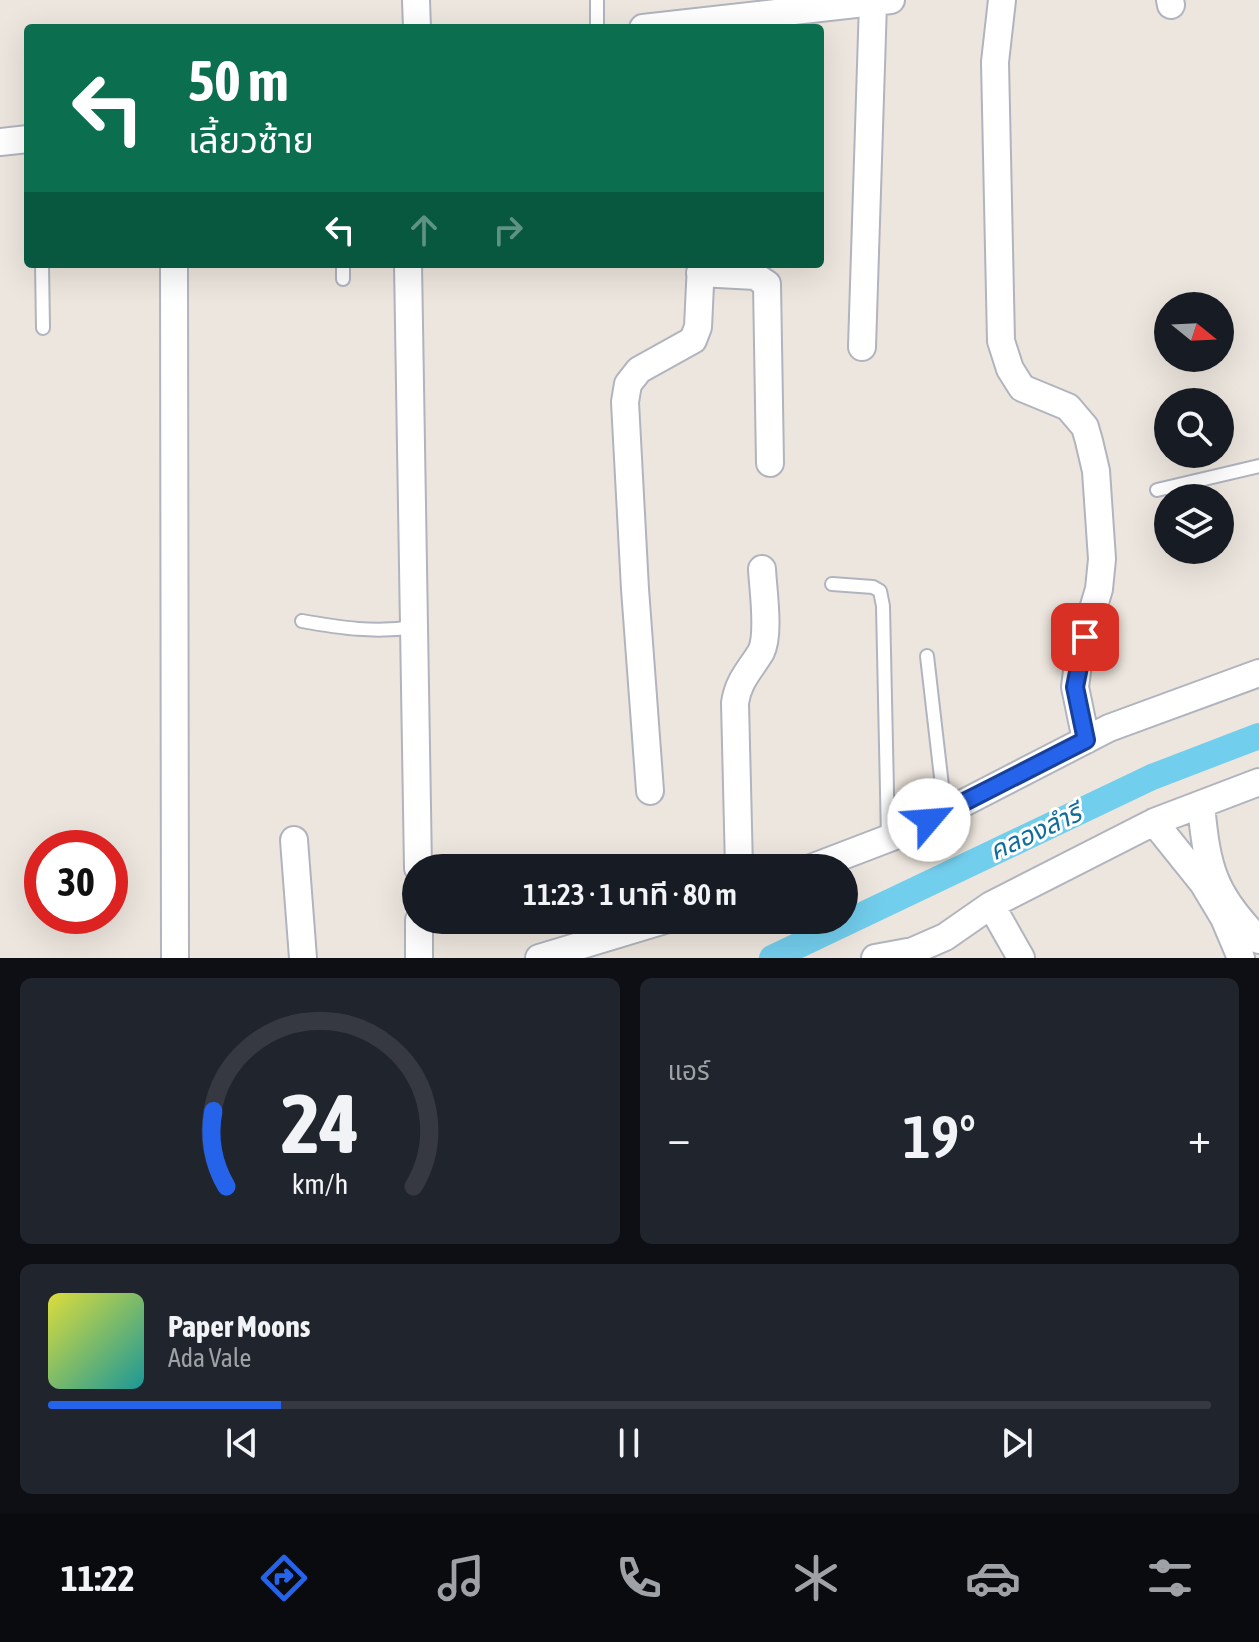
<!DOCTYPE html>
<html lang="th">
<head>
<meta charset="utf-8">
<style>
  :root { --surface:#171b24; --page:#20242c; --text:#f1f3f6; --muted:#9ea1a6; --line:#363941; --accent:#2563eb }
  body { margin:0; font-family:"Asap Condensed","Noto Sans Thai",sans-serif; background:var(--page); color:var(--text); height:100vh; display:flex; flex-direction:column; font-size:30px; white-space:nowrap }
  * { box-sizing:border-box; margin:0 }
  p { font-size:26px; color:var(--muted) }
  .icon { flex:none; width:44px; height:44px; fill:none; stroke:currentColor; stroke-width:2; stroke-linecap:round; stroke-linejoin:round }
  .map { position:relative; height:958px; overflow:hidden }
  .drawer { display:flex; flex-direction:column; gap:20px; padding:20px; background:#0d0f14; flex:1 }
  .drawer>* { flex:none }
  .hud { position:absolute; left:24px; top:24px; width:800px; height:244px; border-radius:8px; box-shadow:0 8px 32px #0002; background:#0b6e4f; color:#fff; overflow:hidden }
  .needle { width:52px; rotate:108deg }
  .buttons { position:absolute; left:1154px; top:292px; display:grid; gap:16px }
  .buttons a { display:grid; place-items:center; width:80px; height:80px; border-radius:50%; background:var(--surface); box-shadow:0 8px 32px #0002; font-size:40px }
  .speed { position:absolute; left:24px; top:830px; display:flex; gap:16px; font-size:40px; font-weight:700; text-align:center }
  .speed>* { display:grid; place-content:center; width:104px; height:104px; border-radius:50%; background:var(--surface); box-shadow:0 8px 32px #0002; line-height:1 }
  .speed .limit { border:12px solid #d22; background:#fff; color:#111 }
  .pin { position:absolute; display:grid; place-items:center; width:68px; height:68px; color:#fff; margin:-34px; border-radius:16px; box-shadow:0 4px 12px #0006 }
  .me { position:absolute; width:88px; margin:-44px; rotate:63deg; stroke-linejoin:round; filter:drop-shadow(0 0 6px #0008) }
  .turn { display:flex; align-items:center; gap:28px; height:168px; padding:0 32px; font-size:36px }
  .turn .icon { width:104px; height:104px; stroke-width:2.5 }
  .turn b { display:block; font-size:56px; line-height:68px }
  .lanes { display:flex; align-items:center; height:76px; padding:0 32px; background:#0003; justify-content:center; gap:40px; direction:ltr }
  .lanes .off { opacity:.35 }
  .big { font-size:60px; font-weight:600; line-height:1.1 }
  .drawer .widget { flex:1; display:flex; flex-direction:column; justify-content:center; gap:12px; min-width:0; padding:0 28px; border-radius:12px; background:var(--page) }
  .drawer .dial { align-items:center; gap:0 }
  .dial svg { height:208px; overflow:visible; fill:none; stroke:var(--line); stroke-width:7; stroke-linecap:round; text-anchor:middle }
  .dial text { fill:var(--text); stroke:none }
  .song { display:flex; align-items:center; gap:24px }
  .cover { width:96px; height:96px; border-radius:12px; background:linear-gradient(135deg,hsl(60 70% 55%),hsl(180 70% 35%)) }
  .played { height:8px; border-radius:4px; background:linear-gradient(90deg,var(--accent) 20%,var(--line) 20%) }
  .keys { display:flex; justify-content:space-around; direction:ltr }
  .heat { display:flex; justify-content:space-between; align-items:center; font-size:44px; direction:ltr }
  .drawer .tiles { flex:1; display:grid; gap:20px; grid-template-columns:1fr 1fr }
  .widget:last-child { grid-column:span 2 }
  .trip { position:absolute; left:402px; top:854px; width:456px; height:80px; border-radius:40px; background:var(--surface); box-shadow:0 8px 32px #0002; font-weight:600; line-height:80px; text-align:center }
  .tabs { display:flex; height:128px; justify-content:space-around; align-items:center; background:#090b0e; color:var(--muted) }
  .tabs .icon { width:56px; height:56px }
  .tabs .on { color:var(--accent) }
  .tabs b { font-size:36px; color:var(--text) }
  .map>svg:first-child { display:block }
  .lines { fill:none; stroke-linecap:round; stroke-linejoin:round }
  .canal { stroke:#72ceed; stroke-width:26 }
  .lane-casing { stroke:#b1b4be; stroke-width:16 }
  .street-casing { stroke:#b1b4be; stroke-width:30 }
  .lane { stroke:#fff; stroke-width:12 }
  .street { stroke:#fff; stroke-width:26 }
  .route-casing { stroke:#184099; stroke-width:20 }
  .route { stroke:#2563eb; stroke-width:14 }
  .labels { text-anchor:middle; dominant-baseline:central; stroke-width:6; stroke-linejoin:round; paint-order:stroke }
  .water-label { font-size:26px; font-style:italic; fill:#0f6d9b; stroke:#fff }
</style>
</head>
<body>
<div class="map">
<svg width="1259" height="958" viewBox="0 0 1259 958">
  <rect width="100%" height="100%" fill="#ede6de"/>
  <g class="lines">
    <path class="canal" d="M772 958 1152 777 1259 736"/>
    <defs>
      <path id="lane" d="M597 28V0
        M42 264 43 328
        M343 264V279
        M1157 490 1259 466
        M832 584 873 587 880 591 883 606 888 838
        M302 621C341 628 375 633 414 627
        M927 656 945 812"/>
      <path id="street" d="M416 0 417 28
        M1002 0 995 62 1001 341 1010 369 1022 388 1068 407 1085 427 1089 441 1096 471 1102 559 1099 589 1079 656 1075 687 1086 740
        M1170 0 1171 5
        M643 28 891 0
        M0 142 28 139
        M174 264 175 958
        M408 264 418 868
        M700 273 755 276 767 284 770 463
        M862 347 873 3
        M650 791 635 589 625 402 628 384 639 370 693 340 698 327 701 264
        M1201 805C1207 868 1213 894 1259 940
        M1154 822 1203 883 1224 918 1241 958
        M294 840 303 958
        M739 868 735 703C738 681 750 670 761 652 770 634 763 590 762 569
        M811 868 913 829 1109 728 1259 673
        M991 905 1021 958
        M419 920V958
        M539 958 665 920
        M875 958 913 951 945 937 991 905 1154 822 1259 782"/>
    </defs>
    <use href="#lane" class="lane-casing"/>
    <use href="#street" class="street-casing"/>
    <use href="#lane" class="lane"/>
    <use href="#street" class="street"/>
  </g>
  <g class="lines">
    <defs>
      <path id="route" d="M929 820 1086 740 1075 687 1085 637"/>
    </defs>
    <use href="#route" class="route-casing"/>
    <use href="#route" class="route"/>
  </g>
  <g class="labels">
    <g class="water-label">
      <text transform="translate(1035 832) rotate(-25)">คลองลำรี</text>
    </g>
  </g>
</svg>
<div class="buttons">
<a><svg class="needle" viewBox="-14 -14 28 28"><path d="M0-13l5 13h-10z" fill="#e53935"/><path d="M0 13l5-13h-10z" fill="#9ea1a6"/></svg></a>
<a><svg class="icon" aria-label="search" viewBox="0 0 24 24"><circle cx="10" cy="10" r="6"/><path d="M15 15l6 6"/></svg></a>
<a><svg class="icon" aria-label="layers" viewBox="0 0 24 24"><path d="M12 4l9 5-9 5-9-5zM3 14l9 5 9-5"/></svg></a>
</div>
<div class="speed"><div class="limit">30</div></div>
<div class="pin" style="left:1085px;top:637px;background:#d93025"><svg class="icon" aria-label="arrive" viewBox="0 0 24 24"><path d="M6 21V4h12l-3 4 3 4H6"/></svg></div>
<svg class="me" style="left:929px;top:820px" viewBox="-20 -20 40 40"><circle r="19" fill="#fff"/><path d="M0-13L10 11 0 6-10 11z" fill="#2563eb"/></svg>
<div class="trip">11:23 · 1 นาที · 80 m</div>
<div class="hud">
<div class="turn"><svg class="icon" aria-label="left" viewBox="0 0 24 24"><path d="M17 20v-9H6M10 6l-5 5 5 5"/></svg><div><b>50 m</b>เลี้ยวซ้าย</div></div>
<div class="lanes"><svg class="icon" aria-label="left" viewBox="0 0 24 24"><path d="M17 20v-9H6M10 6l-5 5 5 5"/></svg><svg class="icon off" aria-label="ahead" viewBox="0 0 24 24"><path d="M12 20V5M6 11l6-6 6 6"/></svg><svg class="icon off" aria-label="right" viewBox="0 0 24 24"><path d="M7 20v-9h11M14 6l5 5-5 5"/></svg></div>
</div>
</div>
<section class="drawer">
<div class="tiles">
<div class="widget dial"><svg viewBox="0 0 100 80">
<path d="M14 69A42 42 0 1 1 86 69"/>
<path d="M14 69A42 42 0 0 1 9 40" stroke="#2563eb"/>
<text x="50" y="56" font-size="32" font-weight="700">24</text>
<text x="50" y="72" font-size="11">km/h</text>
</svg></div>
<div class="widget"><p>แอร์</p>
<div class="heat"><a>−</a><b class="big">19°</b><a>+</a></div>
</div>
<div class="widget">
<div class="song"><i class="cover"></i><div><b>Paper Moons</b><p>Ada Vale</p></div></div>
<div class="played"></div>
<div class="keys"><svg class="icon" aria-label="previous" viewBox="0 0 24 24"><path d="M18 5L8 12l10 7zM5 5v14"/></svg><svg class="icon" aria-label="pause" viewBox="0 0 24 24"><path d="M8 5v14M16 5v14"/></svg><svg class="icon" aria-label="next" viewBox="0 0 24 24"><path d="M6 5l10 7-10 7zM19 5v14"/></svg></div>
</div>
</div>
</section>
<nav class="tabs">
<b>11:22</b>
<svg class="icon on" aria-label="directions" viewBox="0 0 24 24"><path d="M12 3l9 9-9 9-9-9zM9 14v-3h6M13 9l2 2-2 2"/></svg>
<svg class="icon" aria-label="music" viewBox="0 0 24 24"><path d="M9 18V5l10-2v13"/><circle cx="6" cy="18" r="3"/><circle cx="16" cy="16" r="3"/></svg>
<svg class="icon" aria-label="phone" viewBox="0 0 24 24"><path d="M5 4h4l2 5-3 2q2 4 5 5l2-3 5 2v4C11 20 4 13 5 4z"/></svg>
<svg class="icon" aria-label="climate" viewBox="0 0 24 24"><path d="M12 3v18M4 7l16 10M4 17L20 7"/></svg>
<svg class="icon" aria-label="car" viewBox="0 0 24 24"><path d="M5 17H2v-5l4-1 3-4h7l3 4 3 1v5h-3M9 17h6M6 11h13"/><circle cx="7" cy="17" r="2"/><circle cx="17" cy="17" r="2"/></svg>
<svg class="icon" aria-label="filters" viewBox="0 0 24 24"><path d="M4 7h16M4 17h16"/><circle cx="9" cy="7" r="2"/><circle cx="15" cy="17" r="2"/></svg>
</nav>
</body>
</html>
